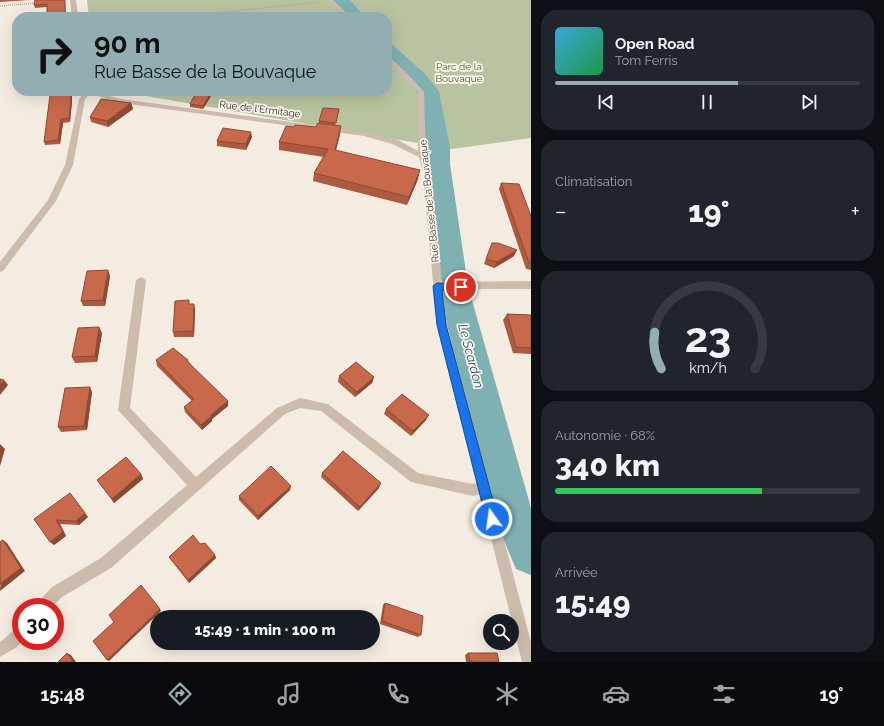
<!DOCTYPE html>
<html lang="fr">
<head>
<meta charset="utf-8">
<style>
  :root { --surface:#171b24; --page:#20242c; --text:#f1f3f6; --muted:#9ea1a6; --line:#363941; --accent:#92aeb2 }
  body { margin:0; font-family:Raleway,sans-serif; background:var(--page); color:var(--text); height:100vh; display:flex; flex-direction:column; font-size:15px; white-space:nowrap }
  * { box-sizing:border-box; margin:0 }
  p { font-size:13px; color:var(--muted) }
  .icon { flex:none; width:22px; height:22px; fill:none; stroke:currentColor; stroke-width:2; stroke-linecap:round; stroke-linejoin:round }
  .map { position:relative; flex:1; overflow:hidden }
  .sheet { display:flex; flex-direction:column; gap:10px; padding:10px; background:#0d0f14; width:353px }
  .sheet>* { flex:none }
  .top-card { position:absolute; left:12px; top:12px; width:380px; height:84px; border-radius:16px; box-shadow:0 4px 16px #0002; background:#92aeb2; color:#111; overflow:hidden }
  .fabs { position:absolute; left:483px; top:614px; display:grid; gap:8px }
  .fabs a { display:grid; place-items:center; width:36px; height:36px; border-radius:50%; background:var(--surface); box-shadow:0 4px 16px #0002; font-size:20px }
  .speed { position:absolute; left:12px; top:598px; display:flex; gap:8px; font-size:20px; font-weight:700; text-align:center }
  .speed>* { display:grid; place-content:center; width:52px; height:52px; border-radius:50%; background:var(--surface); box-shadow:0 4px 16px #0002; line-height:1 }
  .speed .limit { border:6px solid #d22; background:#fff; color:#111 }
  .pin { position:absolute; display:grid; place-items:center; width:34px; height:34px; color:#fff; margin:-17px; border:2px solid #fff; border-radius:50%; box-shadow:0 1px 4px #0007 }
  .me { position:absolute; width:44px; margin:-22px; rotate:346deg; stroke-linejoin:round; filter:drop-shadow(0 0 3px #0008) }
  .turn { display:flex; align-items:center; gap:14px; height:84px; padding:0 16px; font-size:18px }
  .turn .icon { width:52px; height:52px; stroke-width:2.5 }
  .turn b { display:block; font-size:28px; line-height:34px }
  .big { font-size:30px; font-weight:800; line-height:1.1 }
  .sheet .widget { flex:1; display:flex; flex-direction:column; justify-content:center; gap:6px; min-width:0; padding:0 14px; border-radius:16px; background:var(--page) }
  .sheet .dial { align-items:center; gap:0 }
  .dial svg { height:104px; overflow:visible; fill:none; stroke:var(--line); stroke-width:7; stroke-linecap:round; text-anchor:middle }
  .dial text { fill:var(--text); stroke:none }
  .song { display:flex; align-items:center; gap:12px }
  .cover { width:48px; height:48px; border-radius:6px; background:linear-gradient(135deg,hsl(200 70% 55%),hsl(140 70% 35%)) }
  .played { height:4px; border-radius:2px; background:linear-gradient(90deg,var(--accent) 60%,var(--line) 60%) }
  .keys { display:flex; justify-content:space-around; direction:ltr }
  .heat { display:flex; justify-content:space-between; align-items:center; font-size:22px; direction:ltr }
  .charge { height:6px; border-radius:3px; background:linear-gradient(90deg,#34c759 68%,var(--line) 0) }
  .trip { position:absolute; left:150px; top:610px; width:230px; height:40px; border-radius:20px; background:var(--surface); box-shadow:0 4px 16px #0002; font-weight:800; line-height:40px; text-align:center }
  .tab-bar { display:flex; height:64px; justify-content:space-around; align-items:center; background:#090b0e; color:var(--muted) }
  .tab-bar .icon { width:28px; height:28px }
  .tab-bar .on { color:var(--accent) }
  .tab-bar b { font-size:18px; color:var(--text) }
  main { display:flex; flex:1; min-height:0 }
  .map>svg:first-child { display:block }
  .green { fill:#b8c4a0 }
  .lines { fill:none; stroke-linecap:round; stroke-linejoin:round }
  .river { fill:#7fb0b2; fill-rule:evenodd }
  .path { stroke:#b9a596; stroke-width:1.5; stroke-dasharray:1 1; stroke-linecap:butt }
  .minor { fill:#cdbbac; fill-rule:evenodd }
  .wall { fill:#ac5a40 }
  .shaded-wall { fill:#8c4a34 }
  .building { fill:#c8694b; stroke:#8c4a34 }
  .route { fill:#1a73e8; stroke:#114b97 }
  .labels { text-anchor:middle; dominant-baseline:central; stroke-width:3.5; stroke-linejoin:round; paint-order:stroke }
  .far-park-label { font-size:10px; fill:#4a5a2e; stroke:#fbf5ee }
  .far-street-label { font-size:10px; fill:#3b302b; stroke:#fbf5ee }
  .water-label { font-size:13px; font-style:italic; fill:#1f5a5e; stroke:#fbf5ee }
</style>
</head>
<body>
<main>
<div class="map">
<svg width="531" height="662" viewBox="0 0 531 662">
  <rect width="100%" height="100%" fill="#f4ebe1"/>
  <path class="green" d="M87 0H531V138L452 149 135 94 128 91H387V17H89Z"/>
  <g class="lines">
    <path class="river" d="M331 0H350L365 17H346Z
      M387 44 394 46 424 73 439 91 450 148V164L468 286 531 508V575L516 569 490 507 438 286 426 164V148L417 92 410 81 387 61Z"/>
    <path class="path" d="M0 6 37 3
      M175 17 320 2"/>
    <path class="minor" d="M70 0H76L78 17H72Z
      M327 0H333L351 17H345Z
      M387 55 405 71 424 92 426 156 431 173 442 282 531 281V289H443L447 325 531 642V662H522L480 494 473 496 411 482 321 411 300 408 285 414 111 568 62 597 52 607H36L38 602 52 587 101 558 187 485 118 410 136 280 141 277 146 280 130 408 196 477 277 408 300 398 328 404 418 473 473 484 477 483 437 325 423 173 419 157 392 144 364 136 121 103 103 98 91 93 85 99 73 165 56 201 3 271 0 272V262L48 200 65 165 79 99 85 91C100 91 107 96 121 99L364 132 398 140 418 151V92L387 60Z
      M21 625V641H22L17 647 0 657V642C8 637 13 628 21 625Z"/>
  </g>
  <path class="wall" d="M0 0H29L0 2Z
    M65 2 47 7 35 8 34 5Z
    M214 91 203 109 190 107V104Z
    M72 101 70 122 63 123 60 144 45 145 44 142Z
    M131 103 133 109 108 127 91 122 90 117Z
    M339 109 335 126 340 134 336 150 418 179 407 205 313 181 314 173 324 157 279 150V142L294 127H316L319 123V121Z
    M252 137 246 150 217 146V141Z
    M501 183 531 216V270L526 269 499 189Z
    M492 243 514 256 494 268 484 264Z
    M110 276 105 306H83L81 301Z
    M189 304 195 309 194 337H174L173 332Z
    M507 314 531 315V354L513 353 503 320Z
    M102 333 97 362 75 363 72 357Z
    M156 360H188L189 363 228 406 212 419V421L202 430 185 412 184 407 192 401 157 366Z
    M339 376 374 377 372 383 355 397 338 382Z
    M92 392 87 430 61 432 58 427Z
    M386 409 426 420 411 436 384 414Z
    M322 473 379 488 358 511 321 477Z
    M141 474 143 479 114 503 97 480Z
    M290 490 258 520 239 500V496Z
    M88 517 79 525 60 524 66 536 54 545 34 519Z
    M200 544 215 555 216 558 189 583 171 560 169 557Z
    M385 603 421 635 418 637 380 624 383 605Z
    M468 653 499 662H466L465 655Z"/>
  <path class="shaded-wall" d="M65 0V2L66 17H65Z
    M71 91H72V101L70 122 69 118Z
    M212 91H214L203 109V106Z
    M131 103 133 109 108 127 107 121Z
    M61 119 63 123 60 144 58 140Z
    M341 126 340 134 334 158 335 150Z
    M251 132 252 137 246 150V144Z
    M420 170 418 179 407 205 409 197Z
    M517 250 514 256 494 268 497 262Z
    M108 270 110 276 105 306 103 300Z
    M194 304 195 309 194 337 193 331Z
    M99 327 102 333 97 362 95 356Z
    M374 377 372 383 355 397 357 392Z
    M4 380 8 385 0 395V385Z
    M90 387 92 392 87 430 84 426Z
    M228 401V406L212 419V421L202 430 201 425 211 415Z
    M429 415 426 420 411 436 413 431Z
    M0 444 5 449 0 466Z
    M141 474 143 479 114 503 112 499Z
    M381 483 379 488 358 511 360 507Z
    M291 486 290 490 258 520V516Z
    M70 493 88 517 79 525 76 521Z
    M56 520 60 524 66 536 54 545 50 542Z
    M3 540 7 543 25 571 0 591Z
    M215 555 216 558 189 583 188 580Z
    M160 609 161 611 109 661 107 660Z
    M67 653 71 655 76 662H73Z"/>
  <path class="building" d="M35 0H65V17H47V4L34 5Z
    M50 91H71V98L69 118 61 119 58 140 44 142 50 95Z
    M197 91H212L203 106 190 104Z
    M101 99 131 103 107 121 90 117Z
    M323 108 339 109 336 123 319 121Z
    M318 123 341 126 335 150 420 170 409 197 314 173 328 149 279 142 286 126 294 127 295 125 316 127Z
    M223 128 251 132 246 144 217 141Z
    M501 183 519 184 531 216V264L529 263Z
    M492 243H498L517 250 497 262 486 259Z
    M108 270 103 300 81 301 87 271Z
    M189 300V304H194L193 331 173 332 175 301Z
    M507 314 531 315V348L516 347Z
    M99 327 95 356 72 357 78 328Z
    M173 348 188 360 187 361 228 401 211 415 212 416 201 425 184 407 194 399 156 360Z
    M356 362 374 377 357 392 339 376Z
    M0 379 4 380 0 385Z
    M90 387 84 426 58 427 65 388Z
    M402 394 429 415 413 431 386 409Z
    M343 451 381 483 360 507 322 473Z
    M126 457 141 474 112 499 97 480Z
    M271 466 291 486 258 516 239 496Z
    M70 493 85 513 76 521 56 520 63 532 50 542 34 519Z
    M193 535 200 544 205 543 215 555 188 580 169 557Z
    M3 540 21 568 0 584V542Z
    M141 585 160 609 107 660 93 641 114 622 109 615Z
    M385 603 423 616 421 635 382 621Z
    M67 653 73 662H58Z
    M468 653H497L499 662H470Z"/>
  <path class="route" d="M437 283 461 284 466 287 461 290H442L446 325 498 519 496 523 492 525 488 523 486 519 437 325 433 286Z"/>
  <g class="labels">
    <g class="far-park-label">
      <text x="459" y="66">Parc de la<tspan x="459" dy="12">Bouvaque</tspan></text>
    </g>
    <g class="far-street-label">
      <text transform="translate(260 109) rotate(7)">Rue de l'Ermitage</text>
      <text transform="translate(429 201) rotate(-96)">Rue Basse de la Bouvaque</text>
    </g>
    <g class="water-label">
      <text transform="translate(471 356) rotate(75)">Le Scardon</text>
    </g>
  </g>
</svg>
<div class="fabs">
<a><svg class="icon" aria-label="search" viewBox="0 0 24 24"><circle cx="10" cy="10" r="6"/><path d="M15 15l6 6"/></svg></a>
</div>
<div class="speed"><div class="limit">30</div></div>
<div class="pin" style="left:461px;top:287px;background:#d93025"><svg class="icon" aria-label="arrive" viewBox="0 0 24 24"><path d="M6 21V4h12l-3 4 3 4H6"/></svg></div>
<svg class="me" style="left:492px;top:519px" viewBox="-20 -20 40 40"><circle r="17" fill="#1a73e8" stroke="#fff" stroke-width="3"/><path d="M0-11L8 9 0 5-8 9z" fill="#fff"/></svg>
<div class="trip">15:49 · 1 min · 100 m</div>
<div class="top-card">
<div class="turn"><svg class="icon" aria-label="right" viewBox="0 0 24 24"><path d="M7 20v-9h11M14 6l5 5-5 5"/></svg><div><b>90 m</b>Rue Basse de la Bouvaque</div></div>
</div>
</div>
<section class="sheet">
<div class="widget">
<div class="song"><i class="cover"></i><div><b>Open Road</b><p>Tom Ferris</p></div></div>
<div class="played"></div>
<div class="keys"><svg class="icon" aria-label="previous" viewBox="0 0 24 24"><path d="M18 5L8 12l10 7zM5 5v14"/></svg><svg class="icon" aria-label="pause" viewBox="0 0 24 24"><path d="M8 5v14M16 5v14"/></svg><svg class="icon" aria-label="next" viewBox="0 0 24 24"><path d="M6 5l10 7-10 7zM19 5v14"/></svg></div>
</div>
<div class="widget"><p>Climatisation</p>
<div class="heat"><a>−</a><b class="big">19°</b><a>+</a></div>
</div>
<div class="widget dial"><svg viewBox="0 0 100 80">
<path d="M14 69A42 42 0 1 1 86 69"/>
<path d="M14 69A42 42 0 0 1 9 41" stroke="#92aeb2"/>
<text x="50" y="56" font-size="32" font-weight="700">23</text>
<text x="50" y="72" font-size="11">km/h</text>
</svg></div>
<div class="widget"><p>Autonomie · 68%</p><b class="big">340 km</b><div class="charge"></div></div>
<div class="widget"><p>Arrivée</p><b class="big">15:49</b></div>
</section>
</main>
<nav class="tab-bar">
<b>15:48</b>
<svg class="icon on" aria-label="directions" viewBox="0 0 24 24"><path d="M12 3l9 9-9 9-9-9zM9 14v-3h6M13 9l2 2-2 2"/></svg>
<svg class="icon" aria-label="music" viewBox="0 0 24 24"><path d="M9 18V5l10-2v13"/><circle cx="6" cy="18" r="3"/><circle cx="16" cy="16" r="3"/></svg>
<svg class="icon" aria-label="phone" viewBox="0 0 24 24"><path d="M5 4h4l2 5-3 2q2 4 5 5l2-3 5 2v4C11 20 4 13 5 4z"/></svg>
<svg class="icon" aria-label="climate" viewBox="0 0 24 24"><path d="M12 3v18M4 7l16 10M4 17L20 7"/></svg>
<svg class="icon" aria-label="car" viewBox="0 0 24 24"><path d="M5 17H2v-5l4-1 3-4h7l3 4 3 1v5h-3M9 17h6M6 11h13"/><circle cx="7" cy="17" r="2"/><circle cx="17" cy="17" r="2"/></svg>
<svg class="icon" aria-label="filters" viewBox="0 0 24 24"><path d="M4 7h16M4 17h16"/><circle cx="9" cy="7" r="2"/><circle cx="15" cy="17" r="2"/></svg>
<b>19°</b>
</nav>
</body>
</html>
